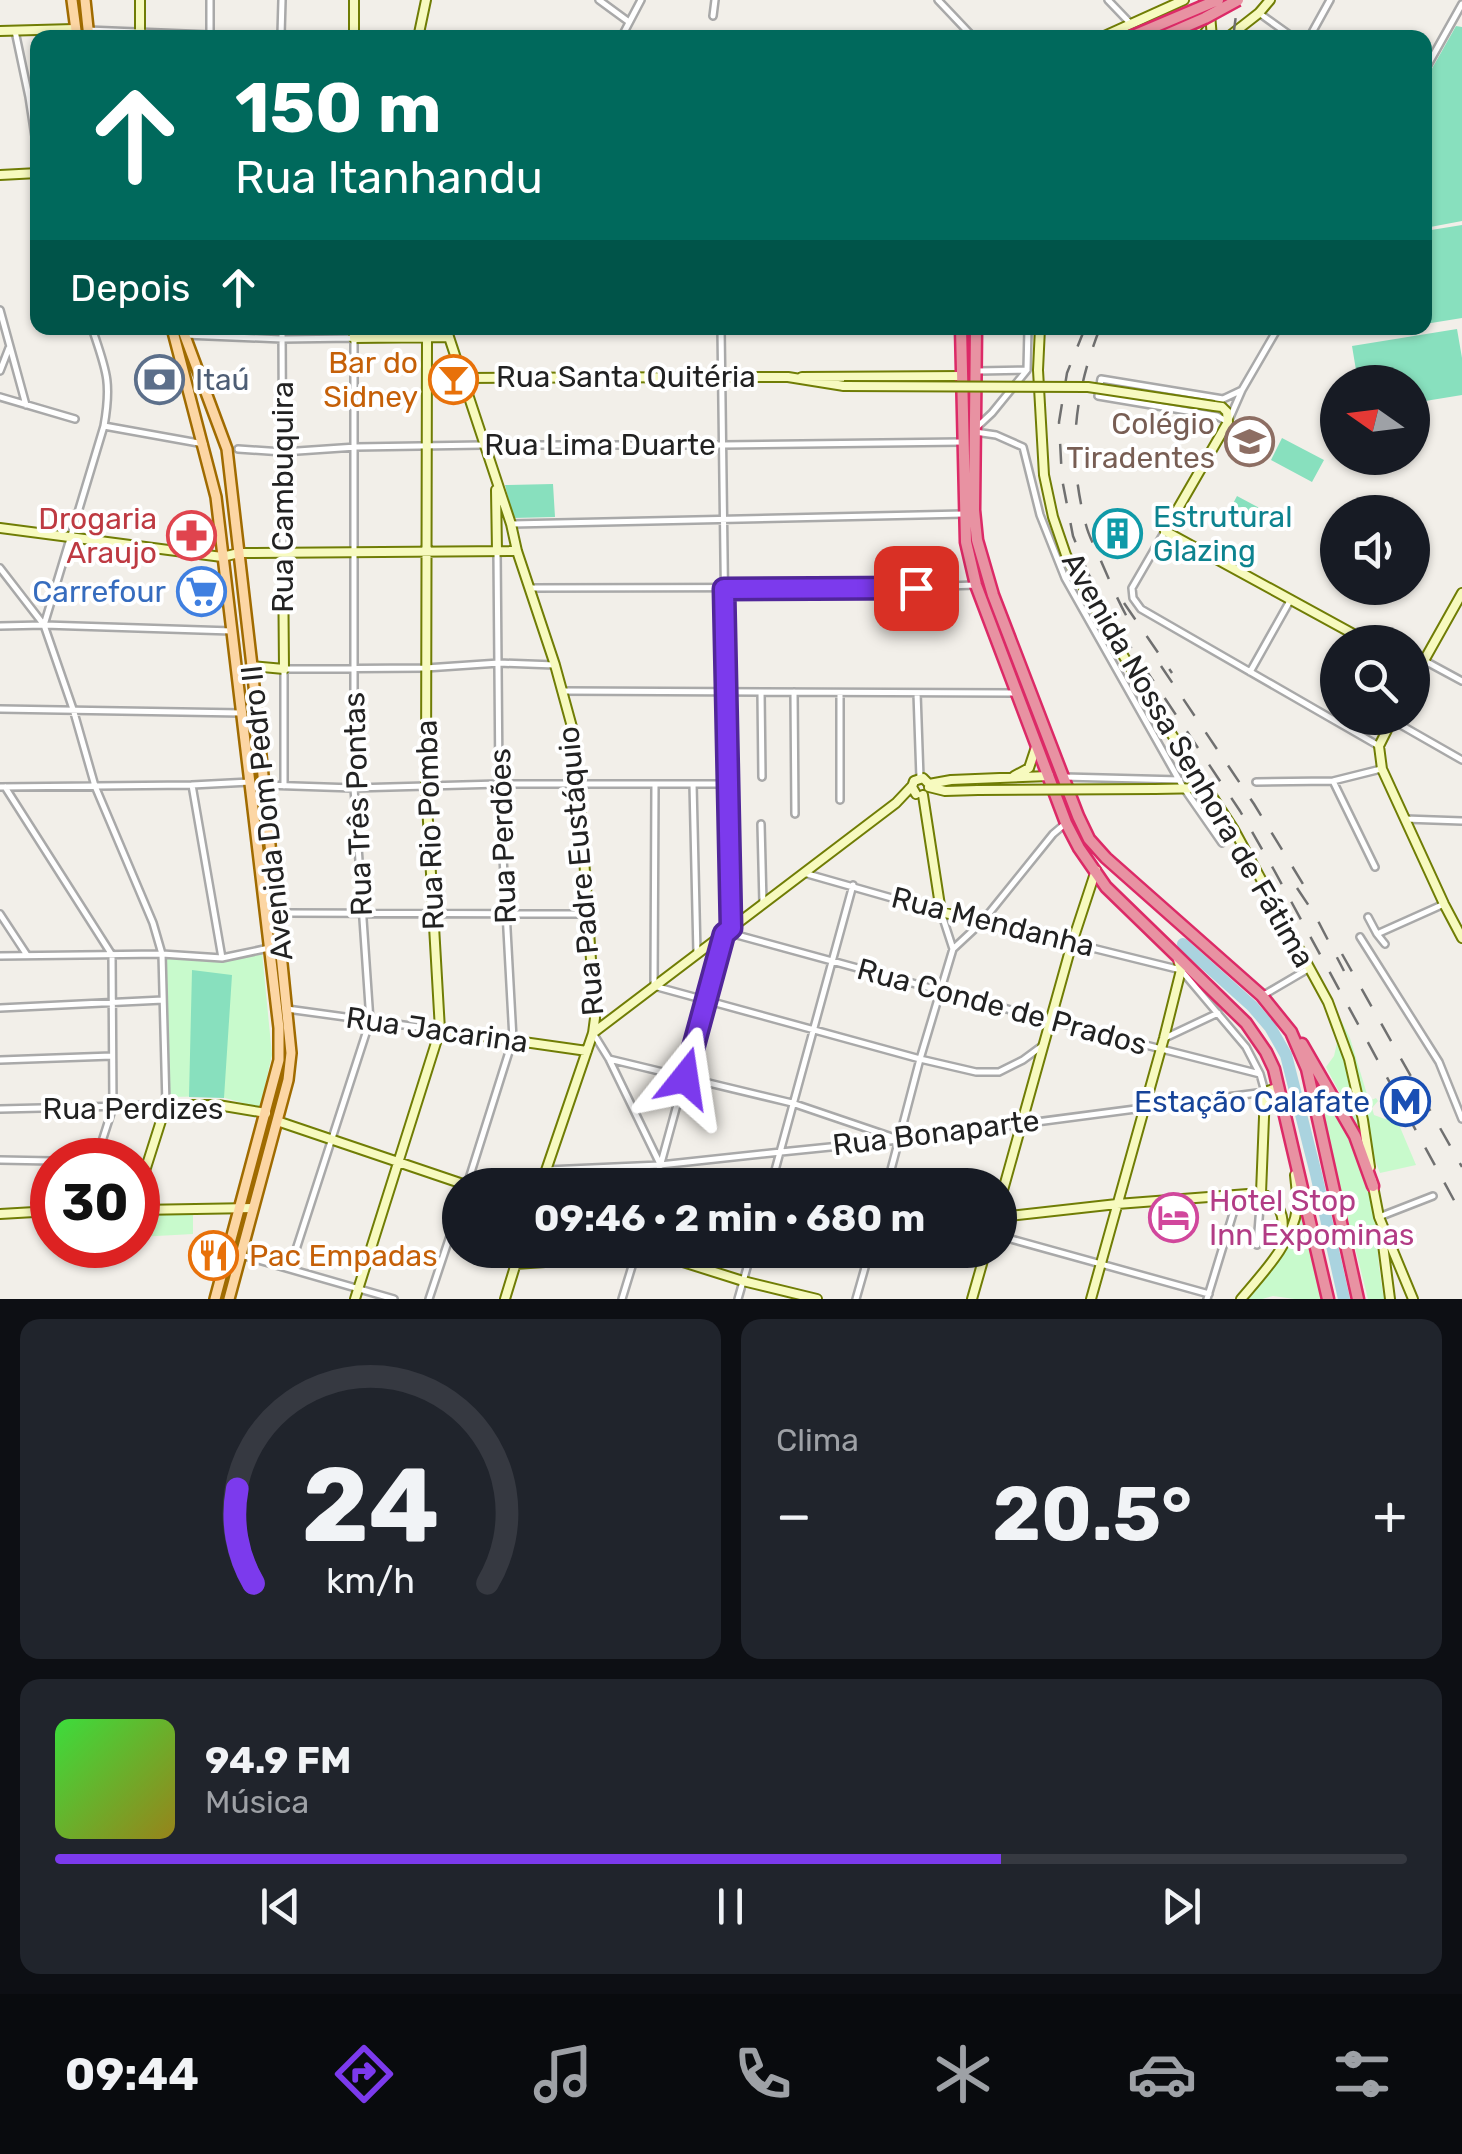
<!DOCTYPE html>
<html lang="pt">
<head>
<meta charset="utf-8">
<style>
  :root { --surface:#171b24; --page:#20242c; --text:#f1f3f6; --muted:#9ea1a6; --line:#363941; --accent:#7c3aed }
  body { margin:0; font-family:Rubik,sans-serif; background:var(--page); color:var(--text); height:100vh; display:flex; flex-direction:column; font-size:38px; white-space:nowrap }
  * { box-sizing:border-box; margin:0 }
  p { font-size:32px; color:var(--muted) }
  .icon { flex:none; width:55px; height:55px; fill:none; stroke:currentColor; stroke-width:2; stroke-linecap:round; stroke-linejoin:round }
  .map { position:relative; height:1299px; overflow:hidden }
  .details { display:flex; flex-direction:column; gap:20px; padding:20px; background:#0d0f14; flex:1 }
  .details>* { flex:none }
  .banner { position:absolute; left:30px; top:30px; width:1402px; height:305px; border-radius:20px; box-shadow:0 2px 8px #0004; background:#00695c; color:#fff; overflow:hidden }
  .needle { width:65px; rotate:284deg }
  .tools { position:absolute; left:1320px; top:365px; display:grid; gap:20px }
  .tools a { display:grid; place-items:center; width:110px; height:110px; border-radius:50%; background:var(--surface); box-shadow:0 2px 8px #0004; font-size:50px }
  .speed { position:absolute; left:30px; top:1138px; display:flex; gap:20px; font-size:50px; font-weight:700; text-align:center }
  .speed>* { display:grid; place-content:center; width:130px; height:130px; border-radius:50%; background:var(--surface); box-shadow:0 2px 8px #0004; line-height:1 }
  .speed .limit { border:15px solid #d22; background:#fff; color:#111 }
  .pin { position:absolute; display:grid; place-items:center; width:85px; height:85px; color:#fff; margin:-42px; border-radius:20px; box-shadow:0 5px 15px #0006 }
  .me { position:absolute; width:110px; margin:-55px; rotate:15deg; stroke-linejoin:round; filter:drop-shadow(0 0 8px #0008) }
  .turn { display:flex; align-items:center; gap:35px; height:210px; padding:0 40px; font-size:45px }
  .turn .icon { width:130px; height:130px; stroke-width:2.5 }
  .turn b { display:block; font-size:70px; line-height:85px }
  .then { display:flex; align-items:center; height:95px; padding:0 40px; background:#0003; gap:20px; font-size:38px }
  .big { font-size:75px; font-weight:700; line-height:1.1 }
  .details .card { flex:1; display:flex; flex-direction:column; justify-content:center; gap:15px; min-width:0; padding:0 35px; border-radius:20px; background:var(--page) }
  .details .dial { align-items:center; gap:0 }
  .dial svg { height:260px; overflow:visible; fill:none; stroke:var(--line); stroke-width:7; stroke-linecap:round; text-anchor:middle }
  .dial text { fill:var(--text); stroke:none }
  .song { display:flex; align-items:center; gap:30px }
  .cover { width:120px; height:120px; border-radius:15px; background:linear-gradient(135deg,hsl(120 70% 55%),hsl(50 70% 35%)) }
  .played { height:10px; border-radius:5px; background:linear-gradient(90deg,var(--accent) 70%,var(--line) 70%) }
  .keys { display:flex; justify-content:space-around; direction:ltr }
  .heat { display:flex; justify-content:space-between; align-items:center; font-size:55px; direction:ltr }
  .details .tiles { flex:1; display:grid; gap:20px; grid-template-columns:1fr 1fr }
  .card:last-child { grid-column:span 2 }
  .trip { position:absolute; left:442px; top:1168px; width:575px; height:100px; border-radius:50px; background:var(--surface); box-shadow:0 2px 8px #0004; font-weight:700; line-height:100px; text-align:center }
  .tab-bar { display:flex; height:160px; justify-content:space-around; align-items:center; background:#090b0e; color:var(--muted) }
  .tab-bar .icon { width:70px; height:70px }
  .tab-bar .selected { color:var(--accent) }
  .tab-bar b { font-size:45px; color:var(--text) }
  .map>svg:first-child { display:block }
  .park { fill:#c8facc }
  .pitch { fill:#88e0be }
  .lines { fill:none; stroke-linecap:round; stroke-linejoin:round }
  .river { stroke:#aad3df; stroke-width:12 }
  .street-casing { stroke:#a9a9a9; stroke-width:10 }
  .secondary-casing { stroke:#707d05; stroke-width:12 }
  .primary-casing { stroke:#a06b00; stroke-width:14 }
  .highway-casing { stroke:#dc2a67; stroke-width:15 }
  .street { stroke:#fff; stroke-width:5 }
  .secondary { stroke:#f7fabf; stroke-width:8 }
  .primary { stroke:#fcd6a4; stroke-width:9 }
  .highway { stroke:#e892a2; stroke-width:10 }
  .rail { stroke:#707070; stroke-width:2.5; stroke-dasharray:20 20; stroke-linecap:butt }
  .secondary-bridge-casing { stroke:#707d05; stroke-width:12; stroke-linecap:butt }
  .highway-bridge-casing { stroke:#dc2a67; stroke-width:15; stroke-linecap:butt }
  .secondary-bridge { stroke:#f7fabf; stroke-width:8 }
  .highway-bridge { stroke:#e892a2; stroke-width:10 }
  .route-casing { stroke:#51269a; stroke-width:25 }
  .route { stroke:#7c3aed; stroke-width:18 }
  .labels { text-anchor:middle; dominant-baseline:central; stroke-width:8; stroke-linejoin:round; paint-order:stroke }
  .food-label { font-size:30px; fill:#c56008; stroke:#fff; text-anchor:end }
  .street-label { font-size:30px; fill:#222; stroke:#fff }
  .service-label { font-size:30px; fill:#4e5e75; stroke:#fff; text-anchor:start }
  .education-label { font-size:30px; fill:#785e54; stroke:#fff; text-anchor:end }
  .culture-label { font-size:30px; fill:#0d838f; stroke:#fff; text-anchor:start }
  .health-label { font-size:30px; fill:#be3a42; stroke:#fff; text-anchor:end }
  .shop-label { font-size:30px; fill:#366cbe; stroke:#fff; text-anchor:end }
  .transit-label { font-size:30px; fill:#164399; stroke:#fff; text-anchor:end }
  .hotel-label { font-size:30px; fill:#b23c85; stroke:#fff; text-anchor:start }
</style>
</head>
<body>
<div class="map">
<svg width="1462" height="1299" viewBox="0 0 1462 1299">
  <rect width="100%" height="100%" fill="#f2efe9"/>
  <path class="park" d="M1203 775 1248 844 1322 983 1350 1038 1369 1101 1376 1098 1378 1101 1372 1108 1374 1115 1385 1119 1394 1113 1416 1165 1380 1173C1362 1131 1362 1083 1348 1039L1285 918Z
    M262 952 272 1055 260 1108 218 1096 170 1097 163 954 226 960Z
    M1337 1043 1343 1057 1358 1128 1326 1067 1334 1056Z
    M1322 1085C1342 1118 1363 1152 1371 1190 1377 1227 1377 1263 1384 1299H1368L1322 1117Z
    M1302 1210 1323 1299H1295L1273 1296 1262 1299H1249L1285 1247Z
    M193 1214V1234L138 1237V1216Z"/>
  <path class="pitch" d="M1456 26 1462 27V221L1425 228V81Z
    M1462 225V318L1425 324V231Z
    M1457 329 1462 358V395L1413 403 1412 382H1358L1352 346Z
    M1282 438 1324 460 1312 482 1271 460Z
    M553 484 555 517 513 518 505 485Z
    M1237 496 1267 512 1257 530 1228 513Z
    M192 970 232 975 224 1098 189 1097Z"/>
  <g class="lines">
    <path class="river" d="M1183 944 1252 1006 1270 1027 1286 1055 1316 1174 1344 1299"/>
    <defs>
      <path id="street" d="M210 0V35
        M599 0 629 22
        M938 0 974 38
        M1108 0 1130 23
        M1259 13 1294 38
        M713 16 715 0
        M87 30 210 35 418 36
        M15 31 29 97 38 156
        M281 35 282 0
        M621 38 641 0
        M1309 38 1330 0
        M1425 70 1462 4
        M0 310 26 405
        M282 328 283 553
        M721 328 727 784 731 928
        M185 335 282 339 354 338V788L370 1021 290 1268
        M1027 370 1028 328
        M0 371 9 348
        M978 371 1027 370
        M1242 390 1223 399 1101 379 1098 396 1217 416 1228 422 1242 390 1278 328
        M0 397 75 419
        M104 426 204 444
        M976 428 992 413 1027 370
        M975 432 996 435 1023 447 1040 515 1065 578 1183 787 1222 843
        M238 449 283 452 356 447 483 445H723L962 442
        M512 524 964 514
        M1165 531 1132 588 1133 598 1141 609 1379 746
        M0 568 44 625
        M530 588 916 587 976 585
        M0 626 44 625 232 631
        M1425 661 1462 681
        M1250 672 1291 599
        M563 691 1015 693
        M761 692 762 777
        M794 692 795 814
        M917 693 920 778
        M0 709 242 713
        M1392 720 1462 760
        M1064 777 1180 780
        M1333 781 1375 867
        M1256 782 1333 781 1381 769
        M655 784 654 986 920 1059 976 1072H999L1023 1060 1042 1046
        M693 784 697 954
        M192 785 222 958
        M264 785 354 788 499 784H726
        M284 786V669L426 668 499 663 555 665
        M0 787 192 785 250 782
        M5 787 112 955 113 1107 96 1160
        M840 800V693
        M1405 819 1462 821
        M761 824 763 904
        M804 873 941 912 953 949
        M287 913 588 914
        M0 914 27 955
        M1368 917 1377 934
        M1360 937 1439 1062 1462 1119
        M1072 943 1181 970 1246 1047 1260 1074
        M1385 944 1377 934 1444 904
        M0 956 162 954 222 958 269 948
        M1262 996 1308 969
        M0 1008 163 1000
        M287 1009 440 1030
        M593 1033 609 1059 660 1164
        M1165 1038 1218 1013
        M609 1059 792 1103 895 1138
        M0 1060 112 1056
        M0 1109 166 1105 162 954 153 923 95 786 73 709 44 625 104 426C112 381 106 370 92 328
        M0 1160 52 1161
        M547 1170 660 1165 781 1152 899 1140 1265 1092 1260 1074 1051 1021 726 932
        M467 1185 513 1039 499 784 497 551
        M655 1185 723 937
        M771 1185 853 885
        M887 1185 920 1059 953 949 982 922 1053 834 1066 823
        M1379 1217 1433 1196
        M1000 1236 1209 1294
        M1257 1245 1261 1193
        M241 1255 394 1299
        M429 1299 460 1206
        M622 1299 637 1250
        M738 1299 752 1250
        M856 1299 870 1250
        M1207 1299 1239 1194"/>
      <path id="secondary" d="M140 0V38
        M1210 14 1212 38
        M0 31 74 29
        M354 38V0
        M418 38 426 0
        M1100 38 1184 0
        M1188 38 1200 23 1204 0
        M1227 38 1259 13 1270 0
        M0 175 38 173
        M354 328V338L449 337
        M446 328 511 524 517 551 555 665 572 727 579 785 595 1018 593 1033 541 1185
        M1040 328 1038 370 1044 475 1053 517 1066 555 1101 619 1163 721 1233 828 1328 1002 1349 1059 1363 1120 1370 1167
        M802 377 963 376
        M463 378 788 377 844 386
        M1214 406 1222 407 1227 412 1228 422 1165 531 1368 642
        M496 490 497 551
        M0 528 222 557 239 553 517 551
        M252 666 284 669 283 553
        M1412 682 1462 593
        M1393 718 1379 746 1382 769 1444 904 1462 938
        M1014 776 1029 768 1036 747
        M929 784 951 780 1049 776
        M929 787 945 791 978 790
        M1155 789 1208 788
        M916 794 912 787 914 781 923 778 929 784
        M923 795 941 912 1072 943
        M440 1030 587 1051
        M593 1033 896 803 912 786
        M277 1121 466 1185
        M1372 1181 1379 1217 1413 1299
        M138 1193 166 1105H218L266 1113
        M1261 1193 1265 1092 1279 1087
        M1000 1201 1072 943 1096 870
        M138 1210 253 1208
        M0 1214 52 1211
        M1000 1217 1117 1204 1261 1193C1286 1205 1285 1224 1280 1247
        M1381 1229 1390 1299
        M667 1257 743 1281 817 1299
        M515 1264 727 1250
        M355 1299 440 1030 426 787 427 337
        M505 1299 520 1250
        M972 1299 986 1250
        M1091 1299 1164 1038 1181 970 1177 956
        M1241 1299C1262 1274 1293 1242 1297 1208 1298 1197 1296 1186 1295 1175"/>
      <path id="primary" d="M72 0 77 38
        M85 0 89 38
        M172 328 216 497 279 1028V1060L215 1299
        M182 328 227 449 252 666 291 1053 288 1080 229 1299"/>
      <path id="highway" d="M961 328 966 542 976 585 1066 823 1079 848 1106 887 1246 1023 1266 1052 1274 1069 1328 1299
        M976 328 974 510 977 540 993 595 1078 816 1089 839 1106 858 1262 996 1291 1032 1307 1069 1358 1299
        M1302 1044 1355 1136 1373 1186"/>
    </defs>
    <use href="#street" class="street-casing"/>
    <use href="#secondary" class="secondary-casing"/>
    <use href="#primary" class="primary-casing"/>
    <use href="#highway" class="highway-casing"/>
    <use href="#street" class="street"/>
    <use href="#secondary" class="secondary"/>
    <use href="#primary" class="primary"/>
    <use href="#highway" class="highway"/>
    <path class="rail" d="M1233 38 1238 0
      M1085 328 1067 373 1059 422 1062 479 1073 536 1088 573 1116 625 1240 811 1274 870 1462 1215
      M1100 328C1074 394 1067 455 1086 525 1089 537 1096 549 1101 561 1109 579 1117 599 1127 617
      M1124 603 1172 673
      M1161 666 1254 804 1311 897
      M1297 888 1315 915 1344 971
      M1342 954 1462 1167"/>
    <defs>
      <path id="secondary-bridge" d="M844 386 1088 387 1214 406
        M978 790 1155 789"/>
      <path id="highway-bridge" d="M1128 38 1218 0
        M1159 38 1205 18 1238 0"/>
    </defs>
    <use href="#secondary-bridge" class="secondary-bridge-casing"/>
    <use href="#highway-bridge" class="highway-bridge-casing"/>
    <use href="#secondary-bridge" class="secondary-bridge"/>
    <use href="#highway-bridge" class="highway-bridge"/>
  </g>
  <g class="lines">
    <defs>
      <path id="route" d="M685 1078 724 934 731 928 724 589 916 588"/>
    </defs>
    <use href="#route" class="route-casing"/>
    <use href="#route" class="route"/>
  </g>
  <defs>
    <symbol id="bank-ring" viewBox="-11 -11 22 22"><circle r="9.5" fill="#fff" stroke="#5c6f8a" stroke-width="1.5"/><path d="M-6-4H6V4H-6ZM0-2.3a2.3 2.3 0 1 0 0 4.6a2.3 2.3 0 1 0 0-4.6Z" fill="#5c6f8a"/></symbol>
    <symbol id="bar-ring" viewBox="-11 -11 22 22"><circle r="9.5" fill="#fff" stroke="#e8710a" stroke-width="1.5"/><path d="M-6-5H6L.8 .8V4.5H3.5V6h-7V4.5H-.8V.8Z" fill="#e8710a"/></symbol>
    <symbol id="school-ring" viewBox="-11 -11 22 22"><circle r="9.5" fill="#fff" stroke="#8d6e63" stroke-width="1.5"/><path d="M0-5L7-2L0 1L-7-2ZM-4 1L0 2.5L4 1V4Q0 6-4 4Z" fill="#8d6e63"/></symbol>
    <symbol id="building-ring" viewBox="-11 -11 22 22"><circle r="9.5" fill="#fff" stroke="#0f9aa8" stroke-width="1.5"/><path d="M-4-6H4V6H1V3H-1V6H-4ZM-2.5-4.3h1.7v1.8h-1.7ZM.8-4.3h1.7v1.8H.8ZM-2.5-1h1.7V.8h-1.7ZM.8-1h1.7V.8H.8Z" fill="#0f9aa8"/></symbol>
    <symbol id="pharmacy-ring" viewBox="-11 -11 22 22"><circle r="9.5" fill="#fff" stroke="#e0444e" stroke-width="1.5"/><path d="M-2-6h4v4h4v4h-4v4h-4v-4h-4v-4h4Z" fill="#e0444e"/></symbol>
    <symbol id="supermarket-ring" viewBox="-11 -11 22 22"><circle r="9.5" fill="#fff" stroke="#3f7fe0" stroke-width="1.5"/><path d="M-6-5.5h2.5l.6 2H6L4.5 2H-2.5L-4.4-4H-6ZM-1.5 3.2a1.3 1.3 0 1 0 .1 0ZM3 3.2a1.3 1.3 0 1 0 .1 0Z" fill="#3f7fe0"/></symbol>
    <symbol id="metro-ring" viewBox="-11 -11 22 22"><circle r="9.5" fill="#fff" stroke="#1a4fb4" stroke-width="1.5"/><path d="M-5.5 5V-5H-3L0 0L3-5H5.5V5H3V-.5L0 4L-3-.5V5Z" fill="#1a4fb4"/></symbol>
    <symbol id="hotel-ring" viewBox="-11 -11 22 22"><circle r="9.5" fill="#fff" stroke="#d1479c" stroke-width="1.5"/><path d="M-6-4.5h1.5V1H6V5H4.5V3h-9V5H-6ZM-4 0a1.8 1.8 0 1 1 3.6 0ZM.5 0V-2.5h3Q6-2.5 6 0Z" fill="#d1479c"/></symbol>
    <symbol id="restaurant-ring" viewBox="-11 -11 22 22"><circle r="9.5" fill="#fff" stroke="#e8710a" stroke-width="1.5"/><path d="M-5-6h1v4h1v-4h1v4h1v-4h1v5L-1.5 .5V6h-2V.5L-5-1ZM5-6V6H3V1.5H1.5Q1.5-4 5-6Z" fill="#e8710a"/></symbol>
  </defs>
  <g fill-rule="evenodd">
    <use href="#bank-ring" x="132" y="352" width="55" height="55"/>
    <use href="#bar-ring" x="426" y="352" width="55" height="55"/>
    <use href="#school-ring" x="1222" y="414" width="55" height="55"/>
    <use href="#building-ring" x="1090" y="506" width="55" height="55"/>
    <use href="#pharmacy-ring" x="164" y="508" width="55" height="55"/>
    <use href="#supermarket-ring" x="174" y="564" width="55" height="55"/>
    <use href="#metro-ring" x="1378" y="1074" width="55" height="55"/>
    <use href="#hotel-ring" x="1146" y="1190" width="55" height="55"/>
    <use href="#restaurant-ring" x="186" y="1228" width="55" height="55"/>
  </g>
  <g class="labels">
    <g class="food-label">
      <text x="418" y="363">Bar do<tspan x="418" dy="34">Sidney</tspan></text>
      <text x="249" y="1256" text-anchor="start">Pac Empadas</text>
    </g>
    <g class="street-label">
      <text x="626" y="377">Rua Santa Quitéria</text>
      <text x="600" y="445">Rua Lima Duarte</text>
      <text transform="translate(283 497) rotate(-90)">Rua Cambuquira</text>
      <text transform="translate(1188 760) rotate(60)">Avenida Nossa Senhora de Fátima</text>
      <text transform="translate(358 804) rotate(-92)">Rua Três Pontas</text>
      <text transform="translate(267 813) rotate(-96)">Avenida Dom Pedro II</text>
      <text transform="translate(430 825) rotate(-92)">Rua Rio Pomba</text>
      <text transform="translate(503 836) rotate(-92)">Rua Perdões</text>
      <text transform="translate(581 871) rotate(-95)">Rua Padre Eustáquio</text>
      <text transform="translate(993 922) rotate(14)">Rua Mendanha</text>
      <text transform="translate(1002 1007) rotate(15)">Rua Conde de Prados</text>
      <text transform="translate(437 1030) rotate(8)">Rua Jacarina</text>
      <text x="133" y="1109">Rua Perdizes</text>
      <text transform="translate(936 1133) rotate(-7)">Rua Bonaparte</text>
    </g>
    <g class="service-label">
      <text x="195" y="380">Itaú</text>
    </g>
    <g class="education-label">
      <text x="1215" y="424">Colégio<tspan x="1215" dy="34">Tiradentes</tspan></text>
    </g>
    <g class="culture-label">
      <text x="1153" y="517">Estrutural<tspan x="1153" dy="34">Glazing</tspan></text>
    </g>
    <g class="health-label">
      <text x="157" y="519">Drogaria<tspan x="157" dy="34">Araujo</tspan></text>
    </g>
    <g class="shop-label">
      <text x="166" y="592">Carrefour</text>
    </g>
    <g class="transit-label">
      <text x="1370" y="1102">Estação Calafate</text>
    </g>
    <g class="hotel-label">
      <text x="1209" y="1201">Hotel Stop<tspan x="1209" dy="34">Inn Expominas</tspan></text>
    </g>
  </g>
</svg>
<div class="tools">
<a><svg class="needle" viewBox="-14 -14 28 28"><path d="M0-13l5 13h-10z" fill="#e53935"/><path d="M0 13l5-13h-10z" fill="#9ea1a6"/></svg></a>
<a><svg class="icon" aria-label="sound" viewBox="0 0 24 24"><path d="M4 9h4l5-4v14l-5-4H4zM17 9q2 3 0 6"/></svg></a>
<a><svg class="icon" aria-label="search" viewBox="0 0 24 24"><circle cx="10" cy="10" r="6"/><path d="M15 15l6 6"/></svg></a>
</div>
<div class="speed"><div class="limit">30</div></div>
<div class="pin" style="left:916px;top:588px;background:#d93025"><svg class="icon" aria-label="arrive" viewBox="0 0 24 24"><path d="M6 21V4h12l-3 4 3 4H6"/></svg></div>
<svg class="me" style="left:685px;top:1078px" viewBox="-20 -20 40 40"><path d="M0-17L14 15 0 8-14 15z" fill="#7c3aed" stroke="#fff" stroke-width="4"/></svg>
<div class="trip">09:46 · 2 min · 680 m</div>
<div class="banner">
<div class="turn"><svg class="icon" aria-label="ahead" viewBox="0 0 24 24"><path d="M12 20V5M6 11l6-6 6 6"/></svg><div><b>150 m</b>Rua Itanhandu</div></div>
<div class="then">Depois<svg class="icon" aria-label="ahead" viewBox="0 0 24 24"><path d="M12 20V5M6 11l6-6 6 6"/></svg></div>
</div>
</div>
<section class="details">
<div class="tiles">
<div class="card dial"><svg viewBox="0 0 100 80">
<path d="M14 69A42 42 0 1 1 86 69"/>
<path d="M14 69A42 42 0 0 1 9 40" stroke="#7c3aed"/>
<text x="50" y="56" font-size="32" font-weight="700">24</text>
<text x="50" y="72" font-size="11">km/h</text>
</svg></div>
<div class="card"><p>Clima</p>
<div class="heat"><a>−</a><b class="big">20.5°</b><a>+</a></div>
</div>
<div class="card">
<div class="song"><i class="cover"></i><div><b>94.9 FM</b><p>Música</p></div></div>
<div class="played"></div>
<div class="keys"><svg class="icon" aria-label="previous" viewBox="0 0 24 24"><path d="M18 5L8 12l10 7zM5 5v14"/></svg><svg class="icon" aria-label="pause" viewBox="0 0 24 24"><path d="M8 5v14M16 5v14"/></svg><svg class="icon" aria-label="next" viewBox="0 0 24 24"><path d="M6 5l10 7-10 7zM19 5v14"/></svg></div>
</div>
</div>
</section>
<nav class="tab-bar">
<b>09:44</b>
<svg class="icon selected" aria-label="directions" viewBox="0 0 24 24"><path d="M12 3l9 9-9 9-9-9zM9 14v-3h6M13 9l2 2-2 2"/></svg>
<svg class="icon" aria-label="music" viewBox="0 0 24 24"><path d="M9 18V5l10-2v13"/><circle cx="6" cy="18" r="3"/><circle cx="16" cy="16" r="3"/></svg>
<svg class="icon" aria-label="phone" viewBox="0 0 24 24"><path d="M5 4h4l2 5-3 2q2 4 5 5l2-3 5 2v4C11 20 4 13 5 4z"/></svg>
<svg class="icon" aria-label="climate" viewBox="0 0 24 24"><path d="M12 3v18M4 7l16 10M4 17L20 7"/></svg>
<svg class="icon" aria-label="car" viewBox="0 0 24 24"><path d="M5 17H2v-5l4-1 3-4h7l3 4 3 1v5h-3M9 17h6M6 11h13"/><circle cx="7" cy="17" r="2"/><circle cx="17" cy="17" r="2"/></svg>
<svg class="icon" aria-label="filters" viewBox="0 0 24 24"><path d="M4 7h16M4 17h16"/><circle cx="9" cy="7" r="2"/><circle cx="15" cy="17" r="2"/></svg>
</nav>
</body>
</html>
